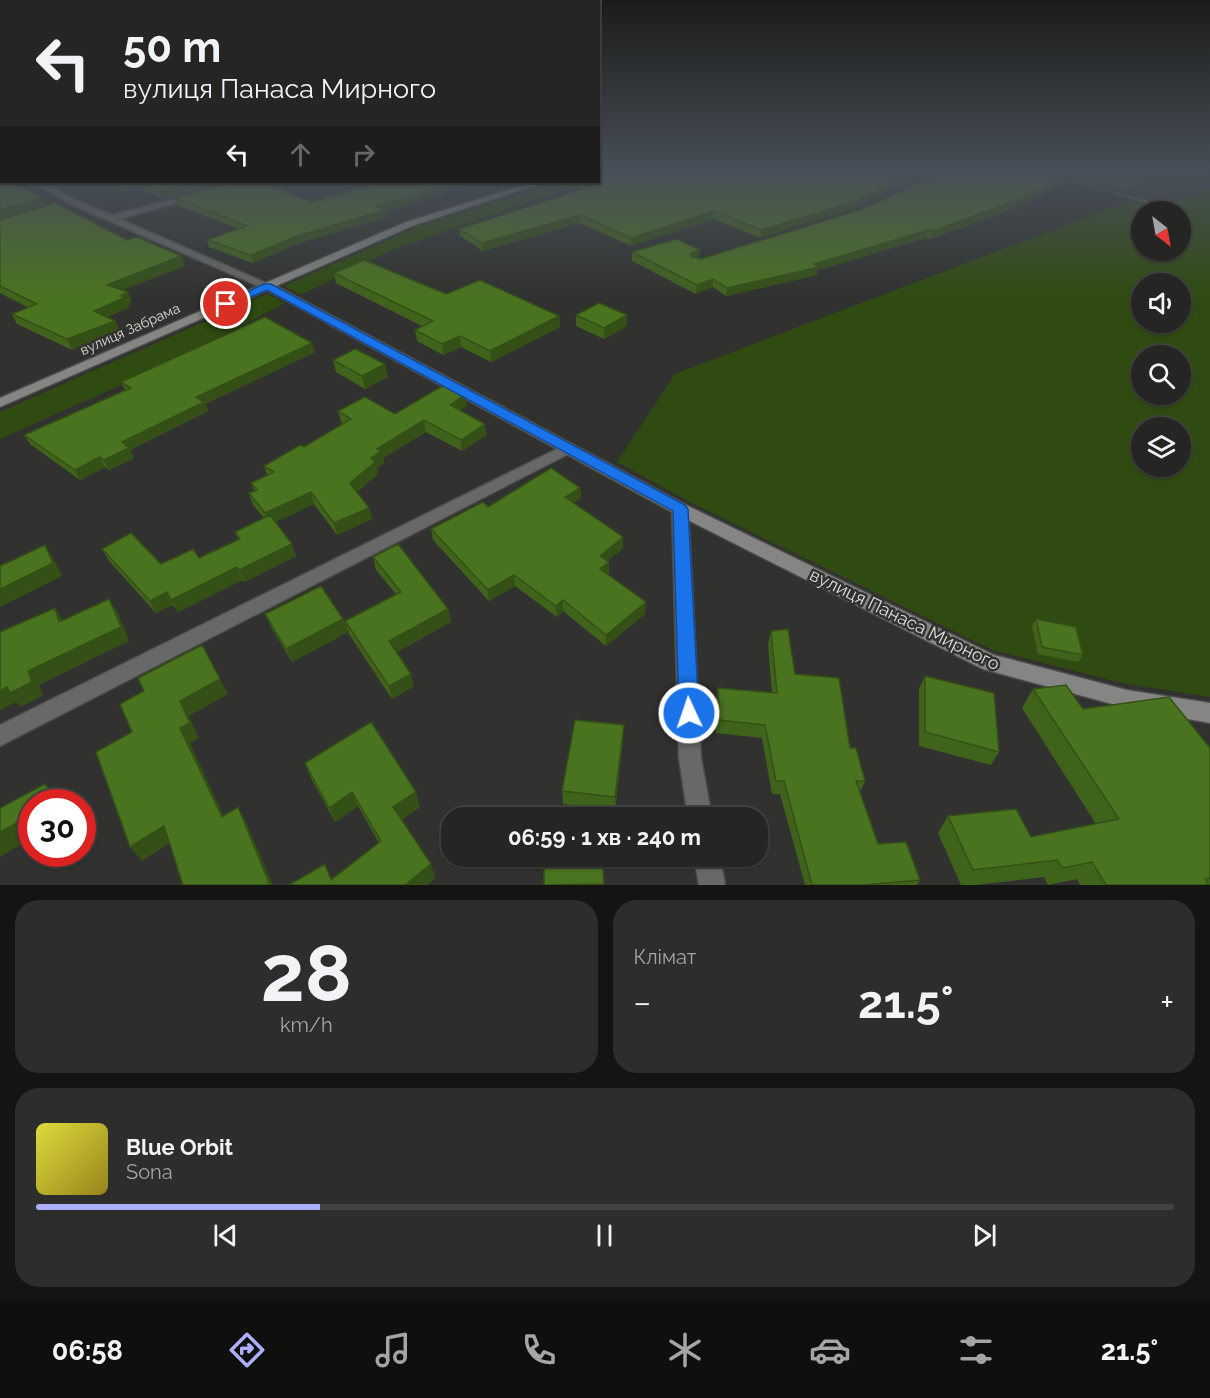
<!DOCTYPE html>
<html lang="uk">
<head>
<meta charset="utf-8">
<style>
  :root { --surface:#252623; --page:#2d2e2b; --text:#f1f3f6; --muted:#a3a5a6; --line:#424341; --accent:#acaffb }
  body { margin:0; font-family:Raleway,sans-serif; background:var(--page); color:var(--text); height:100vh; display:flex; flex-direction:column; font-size:22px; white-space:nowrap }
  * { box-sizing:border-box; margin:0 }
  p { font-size:20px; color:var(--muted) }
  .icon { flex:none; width:33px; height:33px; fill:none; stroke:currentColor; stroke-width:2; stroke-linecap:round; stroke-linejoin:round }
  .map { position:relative; height:885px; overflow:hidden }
  .side { display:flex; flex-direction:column; gap:15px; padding:15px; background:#141513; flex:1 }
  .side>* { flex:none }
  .guide { position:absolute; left:0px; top:0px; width:600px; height:183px; box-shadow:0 2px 4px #0004,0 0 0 2px var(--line); background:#252623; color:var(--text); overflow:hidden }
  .needle { width:39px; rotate:149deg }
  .controls { position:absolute; left:1131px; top:201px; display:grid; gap:12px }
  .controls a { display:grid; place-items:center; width:60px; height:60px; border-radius:50%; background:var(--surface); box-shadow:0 2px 4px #0004,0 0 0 2px var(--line); font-size:30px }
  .speed { position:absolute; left:18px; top:789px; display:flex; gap:12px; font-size:30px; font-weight:700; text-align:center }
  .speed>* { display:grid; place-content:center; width:78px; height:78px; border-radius:50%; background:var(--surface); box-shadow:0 2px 4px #0004,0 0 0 2px var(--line); line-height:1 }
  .speed .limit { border:9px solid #d22; background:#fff; color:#111 }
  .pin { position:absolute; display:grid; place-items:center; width:51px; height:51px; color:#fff; margin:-26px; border:3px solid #fff; border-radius:50%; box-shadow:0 2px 6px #0007 }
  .me { position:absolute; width:66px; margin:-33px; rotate:357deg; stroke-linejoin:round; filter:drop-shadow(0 0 4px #0008) }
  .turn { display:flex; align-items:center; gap:21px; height:126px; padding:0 24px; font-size:27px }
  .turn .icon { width:78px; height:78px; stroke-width:2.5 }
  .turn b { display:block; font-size:42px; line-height:51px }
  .lanes { display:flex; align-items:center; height:57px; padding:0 24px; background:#0003; justify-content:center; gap:30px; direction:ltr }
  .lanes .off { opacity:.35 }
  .big { font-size:45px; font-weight:700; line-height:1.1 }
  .side .card { flex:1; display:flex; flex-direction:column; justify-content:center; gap:9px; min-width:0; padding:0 21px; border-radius:24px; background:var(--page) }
  .side .dial { align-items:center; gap:0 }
  .dial b { font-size:78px; line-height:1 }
  .song { display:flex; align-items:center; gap:18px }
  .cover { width:72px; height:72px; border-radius:9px; background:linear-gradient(135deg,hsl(60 70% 55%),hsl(50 70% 35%)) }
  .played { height:6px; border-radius:3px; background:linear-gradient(90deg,var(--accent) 25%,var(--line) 25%) }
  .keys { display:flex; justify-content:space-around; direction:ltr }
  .heat { display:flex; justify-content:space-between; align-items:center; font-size:33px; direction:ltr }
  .side .tiles { flex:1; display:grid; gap:15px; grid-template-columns:1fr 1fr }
  .card:last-child { grid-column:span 2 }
  .trip { position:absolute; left:441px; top:807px; width:327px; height:60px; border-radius:24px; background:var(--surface); box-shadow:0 2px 4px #0004,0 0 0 2px var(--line); font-weight:700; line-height:60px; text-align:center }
  .dock { display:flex; height:96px; justify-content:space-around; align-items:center; background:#0f0f0e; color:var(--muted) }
  .dock .icon { width:42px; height:42px }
  .dock .on { color:var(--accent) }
  .dock b { font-size:27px; color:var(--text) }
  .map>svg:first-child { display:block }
  .built { fill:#373c34 }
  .green { fill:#2f4b11; fill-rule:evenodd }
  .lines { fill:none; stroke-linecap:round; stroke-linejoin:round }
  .street-casing { stroke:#4c4d4b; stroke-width:3 }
  .secondary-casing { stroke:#4c4d4b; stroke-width:3 }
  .path { stroke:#6f706e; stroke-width:2; stroke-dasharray:4 1.5; stroke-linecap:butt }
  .street { fill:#676867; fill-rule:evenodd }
  .secondary { fill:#858684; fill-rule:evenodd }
  .wall { fill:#40631c }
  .shaded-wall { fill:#345016 }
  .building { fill:#4a7320; stroke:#345016; stroke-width:1.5 }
  .route { fill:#1a73e8; stroke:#114b97; stroke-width:1.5 }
  .labels { text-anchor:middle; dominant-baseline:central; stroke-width:5; stroke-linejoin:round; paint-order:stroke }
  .far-street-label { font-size:14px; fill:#dbdcdb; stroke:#31322f }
  .near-street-label { font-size:18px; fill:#dbdcdb; stroke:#31322f }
</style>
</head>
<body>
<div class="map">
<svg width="1210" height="885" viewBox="0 0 1210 885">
  <rect width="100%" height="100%" fill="#31322f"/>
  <path class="built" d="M1058 174H1201L1210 176V186L1166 206Z"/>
  <path class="green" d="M557 182H587L392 250 300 295 284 286 417 227Z
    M1210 186V697L1122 683 992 650 686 500 617 462 675 374 1137 198 1166 206ZM1142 212H1180V250H1142ZM1142 284H1180V322H1142ZM1142 356H1180V394H1142ZM1142 428H1180V466H1142Z
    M267 294 285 303 168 364 0 439V412Z"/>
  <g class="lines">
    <defs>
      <path id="street" d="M33 182H42L76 200 112 215 197 193V197L120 219 273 286 271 288H263L70 204Z
        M569 443 577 448 574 451 0 746V725Z
        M680 503 686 505 688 509 701 758 712 818H688L679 758 672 509 674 505Z
        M694 856H720L725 885H699Z"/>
      <path id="secondary" d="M534 182H545L412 226 276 286 686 505 994 655 1127 690 1210 703V723L1127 708 983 669 674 513 267 290 0 407V398L406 222Z"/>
    </defs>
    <use href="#street" class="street-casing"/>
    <use href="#secondary" class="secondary-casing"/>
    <path class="path" d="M1070 180 1151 203"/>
    <use href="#street" class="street"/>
    <use href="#secondary" class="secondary"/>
  </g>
  <path class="wall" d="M939 174H1154L1129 189 1081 177 999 214 931 239 926 238 818 270 817 275 726 296 713 287 696 294 632 261V252L700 250 699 258H698L701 259 713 256 863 209Z
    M0 182 46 205 4 218 127 240 181 256 185 266 122 290 132 302 128 304 130 307 107 317 120 330 72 350 17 324 12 314 29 308 0 293Z
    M112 182H232L162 199 138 187 127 190V193Z
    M357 182H475L449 188 450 191 386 211 387 217 299 243 253 263 209 247 207 240 239 229 177 205 175 198 312 202 369 186Z
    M567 182H598L854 208 760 238 714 219 631 246 580 223 483 251 460 236 459 229 584 189Z
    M334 273 559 316 560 327 491 362 461 347 443 355 417 341 415 330 422 326 336 283Z
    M576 315 627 326 604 339 576 326Z
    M315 352 205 404 208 411 130 450 134 458 109 470 105 467 80 480 30 444 24 435 125 390 121 382Z
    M333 360 388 377 365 389 336 372Z
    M465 395 467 406 460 410 487 435 462 451 426 432 383 458 384 463 377 468 378 474 357 492 369 508 372 519 337 535 314 504 275 522 296 556 244 582 242 580 178 612 173 605 156 613 109 561 102 549 161 564 199 558 238 539 235 532 264 518 253 505 249 493 254 491 251 483 267 475 264 466 304 447 344 424 341 422 338 411 395 414Z
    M580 488 581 498 573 503 623 537V548L607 561 609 562V573L608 574 646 602 645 614 606 646 563 611 557 617 515 586 489 601 433 540 431 529 488 507Z
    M373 557 448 609 451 622 397 652 414 686 392 699 349 634 345 621 396 594 376 570Z
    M265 614 343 619 348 632 292 662 271 627Z
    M1036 619 1083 655 1078 662 1038 654 1032 626Z
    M771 631 795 674 850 748 865 781 860 792 878 844 920 880 917 885H805L780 794H772L762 738 716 733V701L718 688 772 693 768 644Z
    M925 676 999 752 991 765 919 746V689Z
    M1033 689 1083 709 1210 748V885H1080L1077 879 1048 885 1044 877 976 885H961L938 833 948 816 1031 837 1096 824 1022 708Z
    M623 739 615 810 563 804 562 791Z
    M305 763 420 807 401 820 435 878 427 885H289L332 878 379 843 358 806 335 822 311 778Z"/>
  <path class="shaded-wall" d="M916 174H930L854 208 760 238 761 230Z
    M1075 174H1082L1081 177 999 214 931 239 933 231Z
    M1146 174H1154L1129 189 1132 182Z
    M132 182H135L138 187 127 190V193L125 183Z
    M204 182H232L162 199 159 192Z
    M450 182H475L449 188 450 191 386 211 387 217 299 243 253 263 251 255 297 236 377 206Z
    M42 197 46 205 0 220V210Z
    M714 211V219L631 246V238Z
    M580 215V223L483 251 482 243Z
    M928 230 926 238 818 270 817 275 726 296 727 288 814 264Z
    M700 250 699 258 690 261 691 253Z
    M181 256 185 266 111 294 107 285Z
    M713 279V287L696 294 697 285Z
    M128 292 132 302 128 304 130 307 98 321 94 311Z
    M627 315V326L604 339V328Z
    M559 316 560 327 491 362 490 351Z
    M115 321 120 330 72 350 67 339Z
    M460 336 461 347 443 355 442 344Z
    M312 343 315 352 205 404 208 411 130 450 134 458 109 470 104 460 122 442 196 397Z
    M385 364 388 377 365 389 362 376Z
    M465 395 467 406 451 416 450 405Z
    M424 420 426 432 383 458 384 463 377 468 378 474 353 495 350 483 371 458 377 449Z
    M485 424 487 435 462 451 461 440Z
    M100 457 105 467 80 480 75 470Z
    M580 488 581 498 565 508V497Z
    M311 492 314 504 269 525 265 513Z
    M369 508 372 519 337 535 334 523Z
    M623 537V548L600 567V556Z
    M292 544 296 556 244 582 239 570Z
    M45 545 53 558 62 576 0 607V589Z
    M609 562V573L601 580 600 569Z
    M237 567 242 580 178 612 171 600Z
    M514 575 515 586 489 601 488 590Z
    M167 592 173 605 156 613 150 601Z
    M109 599 118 613 129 641 39 685 43 695 21 707 16 702 0 710V691L7 687 28 671Z
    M563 600V611L557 617 556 606Z
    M646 602 645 614 606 646V635Z
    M55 608 64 622H59Z
    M448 609 451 622 393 654 389 641Z
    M343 619 348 632 292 662 286 649Z
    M411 674 414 686 392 699 389 686Z
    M220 679 228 694 189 716 199 738 190 743 231 832 222 817 180 728V701Z
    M624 725 623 739 615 810V797Z
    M45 784 58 799 60 802H52Z
    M352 792 358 806 335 822 329 808Z
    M416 792 420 807 398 822 393 807Z
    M238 807 246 822 273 885H270Z
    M32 814V838L0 857V832Z
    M164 826 174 840 142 861 130 847Z
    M431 864 435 878 427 885H405Z"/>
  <path class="building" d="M598 174H916L856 201 761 230 714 211 631 238 580 215 482 243 459 229 593 186 583 182H598Z
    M939 174H1075L1001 206 933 231 928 230 814 264 819 267 727 288 713 279 697 285 632 252 677 239 700 250 691 253V257L701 259 863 209Z
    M1099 174H1146L1132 182Z
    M0 182H10L42 197 0 210Z
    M118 182H132L125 183V186Z
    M136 182H204L159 192Z
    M236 182H258L312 202 378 184 372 182H450L444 183 449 185 377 206 385 210 297 236 251 255 207 240 247 226 175 198Z
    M55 203 127 240 137 237 181 256 107 285 128 292 121 296 126 297 94 311 115 321 67 339 12 314 37 304 0 286V220Z
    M364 260 446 294 480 280 559 316 490 351 460 336 442 344 415 330 433 321 334 273Z
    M599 303 627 315 604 328 576 315Z
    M265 317 312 343 196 397 204 402 122 442 129 448 104 460 100 457 75 470 24 435 131 388 121 382Z
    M355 349 385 364 362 376 333 360Z
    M449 382 462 389 465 395 450 405 485 424 461 440 424 420 377 449 381 451 371 458 375 462 350 483 369 508 334 523 311 492 265 513 249 493 257 490 251 483 274 472 264 466 300 445 304 447 351 419 338 411 365 397 395 414Z
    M551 468 580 488 565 497 623 537 600 556 609 562 600 569 646 602 606 635 563 600 556 606 514 575 488 590 431 529 483 502 488 507Z
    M270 515 292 544 239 570 237 567 171 600 167 592 150 601 102 549 131 533 161 564 193 549 199 558 240 539 235 532Z
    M398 544 448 609 389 641 411 674 389 686 345 621 401 592 373 557Z
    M45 545 53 563 0 589V566Z
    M321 586 343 619 286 649 265 614Z
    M109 599 121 627 28 671 32 682 10 693 7 687 0 691V632L55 608 59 622Z
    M1036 619 1076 627 1083 655 1042 647Z
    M788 629 795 674 839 678 850 748H856L865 781H856L878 844 906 842 920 880 864 885H812L784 781H776L765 725 719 720 718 688 777 693 771 631Z
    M202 645 220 679 180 701 190 723 180 728 222 817 238 807 270 885H183L164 826 130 847 96 752 132 732 120 704 144 691 138 678Z
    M925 676 994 693 999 752 925 732Z
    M1066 685 1083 709 1169 697 1210 748V878L1205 879 1209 885H1106L1092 862 1063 868 1057 860 973 870 948 816 1016 809 1031 837 1119 819 1033 689Z
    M575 720 624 725 615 797 562 791Z
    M371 722 416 792 393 807 431 864 405 885H289L325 864 331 880 381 841 352 792 329 808 305 763Z
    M45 784 55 801 52 802H32V814L0 832V808Z
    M544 856H602L604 884 544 885Z"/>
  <linearGradient id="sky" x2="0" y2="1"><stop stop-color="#1b1c1a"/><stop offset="0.58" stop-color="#484f58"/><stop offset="1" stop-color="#484f58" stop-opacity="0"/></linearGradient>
  <rect width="1210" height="298" fill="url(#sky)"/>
  <path class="route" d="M264 284H271L685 505 688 509 699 713 696 719 689 722 682 719 679 713 673 511 267 290 230 306 221 304Z"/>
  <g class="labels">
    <g class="far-street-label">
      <text transform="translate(130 329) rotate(-24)">вулиця Забрама</text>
    </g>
    <g class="near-street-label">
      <text transform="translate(905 619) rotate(26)">вулиця Панаса Мирного</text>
    </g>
  </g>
</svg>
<div class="controls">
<a><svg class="needle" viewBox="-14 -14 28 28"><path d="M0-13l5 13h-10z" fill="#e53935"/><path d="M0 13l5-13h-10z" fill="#a3a5a6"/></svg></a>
<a><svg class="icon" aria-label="sound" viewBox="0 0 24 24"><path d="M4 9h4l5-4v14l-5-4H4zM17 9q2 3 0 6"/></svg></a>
<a><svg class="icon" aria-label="search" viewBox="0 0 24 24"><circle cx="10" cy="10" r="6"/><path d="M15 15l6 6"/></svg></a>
<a><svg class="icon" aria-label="layers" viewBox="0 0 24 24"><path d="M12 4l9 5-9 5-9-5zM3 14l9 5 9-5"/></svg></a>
</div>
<div class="speed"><div class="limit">30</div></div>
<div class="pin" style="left:226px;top:304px;background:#d93025"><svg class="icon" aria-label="arrive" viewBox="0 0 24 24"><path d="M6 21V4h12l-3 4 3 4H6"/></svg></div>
<svg class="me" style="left:689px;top:713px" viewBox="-20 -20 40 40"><circle r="17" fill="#1a73e8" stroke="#fff" stroke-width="3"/><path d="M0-11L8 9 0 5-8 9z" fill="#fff"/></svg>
<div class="trip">06:59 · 1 хв · 240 m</div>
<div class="guide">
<div class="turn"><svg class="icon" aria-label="left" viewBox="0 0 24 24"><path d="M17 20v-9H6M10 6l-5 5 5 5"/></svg><div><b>50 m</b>вулиця Панаса Мирного</div></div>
<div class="lanes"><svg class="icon" aria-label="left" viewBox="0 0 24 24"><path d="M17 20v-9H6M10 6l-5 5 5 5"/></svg><svg class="icon off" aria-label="ahead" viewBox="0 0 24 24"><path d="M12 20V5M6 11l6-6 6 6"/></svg><svg class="icon off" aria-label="right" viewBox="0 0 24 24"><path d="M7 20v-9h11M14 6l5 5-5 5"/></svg></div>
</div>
</div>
<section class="side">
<div class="tiles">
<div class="card dial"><b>28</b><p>km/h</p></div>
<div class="card"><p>Клімат</p>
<div class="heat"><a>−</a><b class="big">21.5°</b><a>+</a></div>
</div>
<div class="card">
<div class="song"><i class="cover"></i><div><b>Blue Orbit</b><p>Sona</p></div></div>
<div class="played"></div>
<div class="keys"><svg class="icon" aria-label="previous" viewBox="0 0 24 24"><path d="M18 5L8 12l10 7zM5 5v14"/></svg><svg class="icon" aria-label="pause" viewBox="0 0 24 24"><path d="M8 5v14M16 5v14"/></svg><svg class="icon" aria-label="next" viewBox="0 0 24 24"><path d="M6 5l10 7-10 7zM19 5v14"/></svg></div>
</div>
</div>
</section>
<nav class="dock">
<b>06:58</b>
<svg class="icon on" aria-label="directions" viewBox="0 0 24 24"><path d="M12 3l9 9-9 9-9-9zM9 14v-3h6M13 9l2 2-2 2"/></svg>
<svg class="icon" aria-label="music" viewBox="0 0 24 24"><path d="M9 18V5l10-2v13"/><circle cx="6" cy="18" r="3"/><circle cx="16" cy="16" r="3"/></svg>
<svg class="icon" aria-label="phone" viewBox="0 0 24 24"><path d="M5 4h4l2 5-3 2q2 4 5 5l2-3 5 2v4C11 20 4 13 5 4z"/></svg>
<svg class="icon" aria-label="climate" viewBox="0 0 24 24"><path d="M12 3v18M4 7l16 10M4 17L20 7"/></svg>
<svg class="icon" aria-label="car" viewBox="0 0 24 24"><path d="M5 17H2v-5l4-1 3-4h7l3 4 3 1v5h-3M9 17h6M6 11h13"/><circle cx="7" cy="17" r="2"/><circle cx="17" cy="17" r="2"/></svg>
<svg class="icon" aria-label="filters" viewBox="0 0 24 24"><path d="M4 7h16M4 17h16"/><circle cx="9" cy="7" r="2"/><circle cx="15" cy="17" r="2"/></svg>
<b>21.5°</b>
</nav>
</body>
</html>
